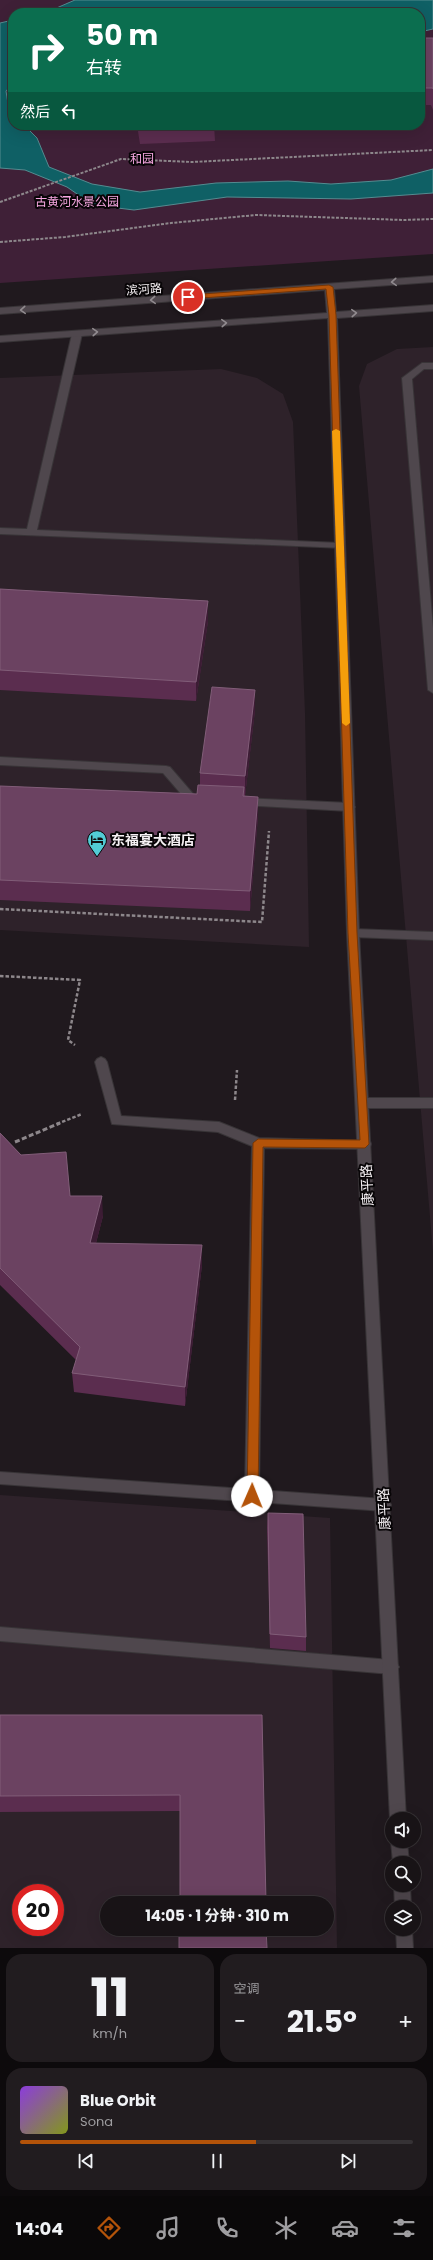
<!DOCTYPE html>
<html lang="zh">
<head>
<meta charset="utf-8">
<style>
  :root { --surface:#181316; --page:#211c1f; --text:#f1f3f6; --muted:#9f9ea1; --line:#363235; --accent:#b45309 }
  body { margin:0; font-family:Poppins,"Noto Sans SC",sans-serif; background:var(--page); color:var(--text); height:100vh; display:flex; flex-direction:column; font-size:15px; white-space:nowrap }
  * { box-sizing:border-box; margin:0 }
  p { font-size:13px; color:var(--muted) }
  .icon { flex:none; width:22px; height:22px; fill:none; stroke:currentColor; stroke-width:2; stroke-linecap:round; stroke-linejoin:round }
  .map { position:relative; height:1948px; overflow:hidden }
  .panel { display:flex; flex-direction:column; gap:6px; padding:6px; background:#0d0a0c; flex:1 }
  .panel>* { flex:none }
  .top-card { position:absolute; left:8px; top:8px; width:417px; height:122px; border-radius:16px; box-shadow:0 4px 16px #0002,0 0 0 1px var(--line); background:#0b6e4f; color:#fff; overflow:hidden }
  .buttons { position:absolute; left:385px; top:1812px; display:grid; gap:8px }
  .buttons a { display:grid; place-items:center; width:36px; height:36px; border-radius:50%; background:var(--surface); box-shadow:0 4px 16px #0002,0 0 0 1px var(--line); font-size:20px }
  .speed { position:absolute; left:12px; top:1884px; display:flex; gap:8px; font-size:20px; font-weight:700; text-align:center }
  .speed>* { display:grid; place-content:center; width:52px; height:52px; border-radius:50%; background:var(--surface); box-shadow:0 4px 16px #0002,0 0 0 1px var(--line); line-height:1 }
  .speed .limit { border:6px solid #d22; background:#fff; color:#111 }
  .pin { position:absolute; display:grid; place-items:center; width:34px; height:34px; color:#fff; margin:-17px; border:2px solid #fff; border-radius:50%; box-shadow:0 1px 4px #0007 }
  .me { position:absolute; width:44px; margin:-22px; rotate:1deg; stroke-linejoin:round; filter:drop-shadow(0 0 3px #0008) }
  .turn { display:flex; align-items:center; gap:14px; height:84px; padding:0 12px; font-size:18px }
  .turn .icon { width:52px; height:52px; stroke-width:2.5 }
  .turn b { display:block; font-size:28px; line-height:34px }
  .then { display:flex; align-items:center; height:38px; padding:0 12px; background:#0003; gap:8px; font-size:15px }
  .big { font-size:30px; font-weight:700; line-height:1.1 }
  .panel .card { flex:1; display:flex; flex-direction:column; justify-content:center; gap:6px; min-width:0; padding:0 14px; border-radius:16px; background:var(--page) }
  .panel .dial { align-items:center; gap:0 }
  .dial b { font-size:52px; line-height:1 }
  .song { display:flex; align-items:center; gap:12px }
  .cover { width:48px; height:48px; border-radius:6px; background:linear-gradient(135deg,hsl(270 70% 55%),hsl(70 70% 35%)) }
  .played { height:4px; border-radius:2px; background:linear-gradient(90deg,var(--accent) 60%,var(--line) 60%) }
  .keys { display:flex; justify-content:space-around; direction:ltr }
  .heat { display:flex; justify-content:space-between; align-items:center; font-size:22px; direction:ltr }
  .panel .tiles { flex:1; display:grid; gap:6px; grid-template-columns:1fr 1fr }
  .card:last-child { grid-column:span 2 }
  .trip { position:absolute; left:100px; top:1896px; width:234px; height:40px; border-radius:20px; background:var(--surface); box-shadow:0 4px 16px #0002,0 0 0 1px var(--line); font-weight:700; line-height:40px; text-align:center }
  .tabs { display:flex; height:64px; justify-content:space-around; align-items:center; background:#0a0809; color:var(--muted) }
  .tabs .icon { width:28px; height:28px }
  .tabs .current { color:var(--accent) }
  .tabs b { font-size:18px; color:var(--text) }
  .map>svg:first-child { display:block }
  .built { fill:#2e222a; fill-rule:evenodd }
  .green { fill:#3f2037; fill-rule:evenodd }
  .water { fill:#0f6065; stroke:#548b90 }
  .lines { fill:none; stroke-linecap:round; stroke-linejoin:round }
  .lane-casing { stroke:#383437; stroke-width:2 }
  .secondary-casing { stroke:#383437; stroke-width:2 }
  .path-far2 { stroke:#8d878b; stroke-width:2; stroke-dasharray:3 1.5; stroke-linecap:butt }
  .path-far1 { stroke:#8d878b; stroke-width:2.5; stroke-dasharray:3.5 2; stroke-linecap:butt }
  .path { stroke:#8d878b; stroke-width:3; stroke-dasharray:5 2.5; stroke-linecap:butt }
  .lane { fill:#4f474d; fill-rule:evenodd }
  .secondary { fill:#4f474d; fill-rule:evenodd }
  .wall { fill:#5b2d4f }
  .shaded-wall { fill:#3c1c34 }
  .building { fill:#6b4261; stroke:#815d78 }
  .oneway { stroke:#918b8f }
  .route { fill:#b45309; stroke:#753606 }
  .slow { fill:#f59e0b }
  .labels { text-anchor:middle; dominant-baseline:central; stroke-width:4; stroke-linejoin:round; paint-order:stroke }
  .far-park-label { font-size:12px; fill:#f6a6e0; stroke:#080507 }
  .far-street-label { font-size:12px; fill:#f5f0f3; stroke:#080507 }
  .poi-label { font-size:14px; font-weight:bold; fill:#f5f0f3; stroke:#080507; text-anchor:start }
  .street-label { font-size:14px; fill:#f5f0f3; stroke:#080507 }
</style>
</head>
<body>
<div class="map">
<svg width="433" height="1948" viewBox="0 0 433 1948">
  <rect width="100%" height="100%" fill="#20191e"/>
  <path class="built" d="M433 347V1252L359 386 367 364 397 349Z
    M221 369 257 378 283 394 293 422 305 713 309 947 0 930V378Z
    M0 1495 330 1518 337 1948H0ZM21 1893H55V1927H21ZM107 1903H327V1929H107Z"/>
  <path class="green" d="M0 0H433V254L0 283ZM13 13H420V125H13Z"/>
  <path class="water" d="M75 0H433V29L420 32V13H45Z
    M13 20V83L6 91 9 110 13 114V125H24L37 138 49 167 92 184 140 192 216 183 288 181 331 184 391 180 433 169V193L351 199 227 197 134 210 93 205 67 187 25 170 0 168V23Z"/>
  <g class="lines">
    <defs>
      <path id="lane" d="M77 331 82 334 37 530 340 543 345 546 344 548 0 534V528L27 529 72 334Z
        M422 363H433V369H424L412 379 433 628V693L428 690 402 378Z
        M0 757 166 766 170 767 195 796 206 797 208 800 202 804 188 802 163 773 0 765Z
        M242 798 349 803 355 807 349 811 238 805 236 802Z
        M353 929 433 932V940L353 937 347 933Z
        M101 1057 105 1059 107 1062 121 1116 219 1122 259 1138 370 1141 371 1144 370 1147 365 1149 264 1148 259 1490 384 1499 389 1501 391 1505 389 1509 384 1511 0 1484V1472L245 1489 252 1146 218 1132 112 1124 95 1062 97 1059Z
        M362 1098H433V1108H362L358 1106 356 1103 358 1100Z
        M0 1627 391 1660 396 1662 399 1667 396 1672 391 1674 0 1641Z"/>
      <path id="secondary" d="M433 276V282L334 289 336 312 433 305V311L337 318 359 933 406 1819H392V1823L390 1819 347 933 328 318 0 342V336L327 313 325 290 0 314V308Z
        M392 1839V1841H407L409 1863H393L391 1841Z
        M394 1885H410L411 1907H395Z
        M396 1929H412L413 1948H397Z"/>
    </defs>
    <use href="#lane" class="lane-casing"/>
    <use href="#secondary" class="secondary-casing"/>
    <path class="path-far2" d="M0 202 121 159 192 162 433 150
      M0 242 65 237 171 223 256 215 404 220 433 219"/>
    <path class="path-far1" d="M0 909 262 922 269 831
      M0 976 80 980 68 1040 75 1045
      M235 1100 237 1070
      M57 1124 82 1114"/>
    <path class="path" d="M15 1142 60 1123"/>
    <use href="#lane" class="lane"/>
    <use href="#secondary" class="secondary"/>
  </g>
  <path class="wall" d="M420 38H433V110L431 105H420Z
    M137 125H214L215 141 140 144Z
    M0 589 208 601V621L196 701 0 690Z
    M255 690V710L245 796 258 797V816L250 911 0 900V786L197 794 200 785V773Z
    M0 1133 21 1155 70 1196 103 1216 96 1243 202 1265 185 1406 74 1392 72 1373 76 1360 0 1285Z
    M268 1513 306 1637V1651L270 1648 267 1528Z
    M0 1715H262L180 1811 0 1812Z"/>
  <path class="shaded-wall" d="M208 601V621L196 701V682Z
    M255 690V710L245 796V776Z
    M258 797V816L250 911V891Z
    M102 1196 103 1216 91 1262 90 1243Z
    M202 1245V1265L185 1406V1387Z"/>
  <path class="building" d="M420 38H433V89V88H420Z
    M139 125H214V126L139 130Z
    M0 589 208 601 196 682 0 670Z
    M212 687 255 690 245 776 200 773Z
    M198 785 244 787 243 796 258 797 250 891 0 880V786L197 794Z
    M0 1133 21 1155 66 1152 70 1196H102L90 1243 202 1245 185 1387 72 1373 80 1347 0 1268Z
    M268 1513 303 1514 306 1637 270 1634Z
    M0 1715H262L266 1903H180V1795L0 1796Z
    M179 1929H266L267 1948H179Z"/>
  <defs><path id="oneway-chevron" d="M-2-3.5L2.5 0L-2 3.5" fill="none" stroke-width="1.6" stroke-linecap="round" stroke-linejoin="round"/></defs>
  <g class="oneway">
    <use href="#oneway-chevron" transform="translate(394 282) rotate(176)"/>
    <use href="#oneway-chevron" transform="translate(153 300) rotate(176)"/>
    <use href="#oneway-chevron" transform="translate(23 310) rotate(176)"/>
    <use href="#oneway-chevron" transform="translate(354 313) rotate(-4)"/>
    <use href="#oneway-chevron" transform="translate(224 323) rotate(-4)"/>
    <use href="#oneway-chevron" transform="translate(95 332) rotate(-4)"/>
  </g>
  <path class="route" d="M329 285 333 287 336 315 357 933 369 1144 365 1148 263 1147 258 1496 252 1501 247 1496 253 1143 258 1139 360 1140 348 933 329 315 326 289 188 299 185 297 188 295Z"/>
  <path class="slow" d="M336 429 340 431 350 723 346 726 342 723 332 431Z"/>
  <defs>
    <symbol id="hotel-pin" viewBox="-11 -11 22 30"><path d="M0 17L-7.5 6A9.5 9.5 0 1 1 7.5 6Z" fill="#52ccd5" stroke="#080507"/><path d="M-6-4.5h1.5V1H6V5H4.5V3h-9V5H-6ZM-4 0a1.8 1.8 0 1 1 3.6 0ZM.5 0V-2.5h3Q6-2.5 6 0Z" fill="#111"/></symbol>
  </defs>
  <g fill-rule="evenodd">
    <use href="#hotel-pin" x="86" y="829" width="22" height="30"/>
  </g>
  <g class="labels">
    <g class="far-park-label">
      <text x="142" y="158">和园</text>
      <text x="77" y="201">古黄河水景公园</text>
    </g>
    <g class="far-street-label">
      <text transform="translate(144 289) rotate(-4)">滨河路</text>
    </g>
    <g class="poi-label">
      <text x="111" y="840">东福宴大酒店</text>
    </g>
    <g class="street-label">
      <text transform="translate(367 1185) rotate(-93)">康平路</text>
      <text transform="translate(384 1509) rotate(-93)">康平路</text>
    </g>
  </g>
</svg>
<div class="buttons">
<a><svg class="icon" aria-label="sound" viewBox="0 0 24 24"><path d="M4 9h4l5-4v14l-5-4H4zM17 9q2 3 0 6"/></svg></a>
<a><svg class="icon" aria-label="search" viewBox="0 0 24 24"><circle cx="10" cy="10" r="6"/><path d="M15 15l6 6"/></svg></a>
<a><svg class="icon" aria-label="layers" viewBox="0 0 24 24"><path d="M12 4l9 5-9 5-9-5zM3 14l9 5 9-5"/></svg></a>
</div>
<div class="speed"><div class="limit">20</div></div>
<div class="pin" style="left:188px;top:297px;background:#d93025"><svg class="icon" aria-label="arrive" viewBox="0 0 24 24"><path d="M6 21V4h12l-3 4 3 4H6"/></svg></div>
<svg class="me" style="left:252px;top:1496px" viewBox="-20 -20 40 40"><circle r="19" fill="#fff"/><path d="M0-13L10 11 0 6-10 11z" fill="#b45309"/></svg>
<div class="trip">14:05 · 1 分钟 · 310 m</div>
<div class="top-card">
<div class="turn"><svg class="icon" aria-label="right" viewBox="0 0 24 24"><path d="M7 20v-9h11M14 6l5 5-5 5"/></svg><div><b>50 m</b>右转</div></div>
<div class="then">然后<svg class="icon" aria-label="left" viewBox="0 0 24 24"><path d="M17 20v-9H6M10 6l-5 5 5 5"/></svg></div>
</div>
</div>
<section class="panel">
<div class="tiles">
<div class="card dial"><b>11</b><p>km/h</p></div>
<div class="card"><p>空调</p>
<div class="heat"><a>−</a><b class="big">21.5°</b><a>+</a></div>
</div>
<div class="card">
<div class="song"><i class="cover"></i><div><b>Blue Orbit</b><p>Sona</p></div></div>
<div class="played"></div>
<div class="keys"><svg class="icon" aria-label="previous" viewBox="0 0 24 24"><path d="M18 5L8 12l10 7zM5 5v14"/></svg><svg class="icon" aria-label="pause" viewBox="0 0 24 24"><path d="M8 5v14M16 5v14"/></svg><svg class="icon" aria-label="next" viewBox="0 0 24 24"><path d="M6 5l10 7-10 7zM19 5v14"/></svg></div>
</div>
</div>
</section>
<nav class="tabs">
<b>14:04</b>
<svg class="icon current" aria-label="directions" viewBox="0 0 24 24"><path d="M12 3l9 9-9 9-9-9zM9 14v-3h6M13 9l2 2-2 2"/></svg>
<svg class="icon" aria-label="music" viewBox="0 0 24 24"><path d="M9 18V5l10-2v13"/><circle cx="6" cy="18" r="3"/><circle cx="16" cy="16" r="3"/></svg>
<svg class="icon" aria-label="phone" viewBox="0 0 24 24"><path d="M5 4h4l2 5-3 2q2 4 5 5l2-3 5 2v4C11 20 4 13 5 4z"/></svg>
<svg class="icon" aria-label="climate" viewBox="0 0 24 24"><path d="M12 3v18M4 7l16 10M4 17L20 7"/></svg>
<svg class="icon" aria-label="car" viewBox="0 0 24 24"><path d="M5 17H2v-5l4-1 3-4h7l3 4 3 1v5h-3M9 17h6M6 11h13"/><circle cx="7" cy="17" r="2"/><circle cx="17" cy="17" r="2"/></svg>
<svg class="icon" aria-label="filters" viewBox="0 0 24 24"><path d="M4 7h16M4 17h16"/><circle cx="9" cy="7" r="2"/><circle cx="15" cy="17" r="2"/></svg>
</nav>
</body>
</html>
